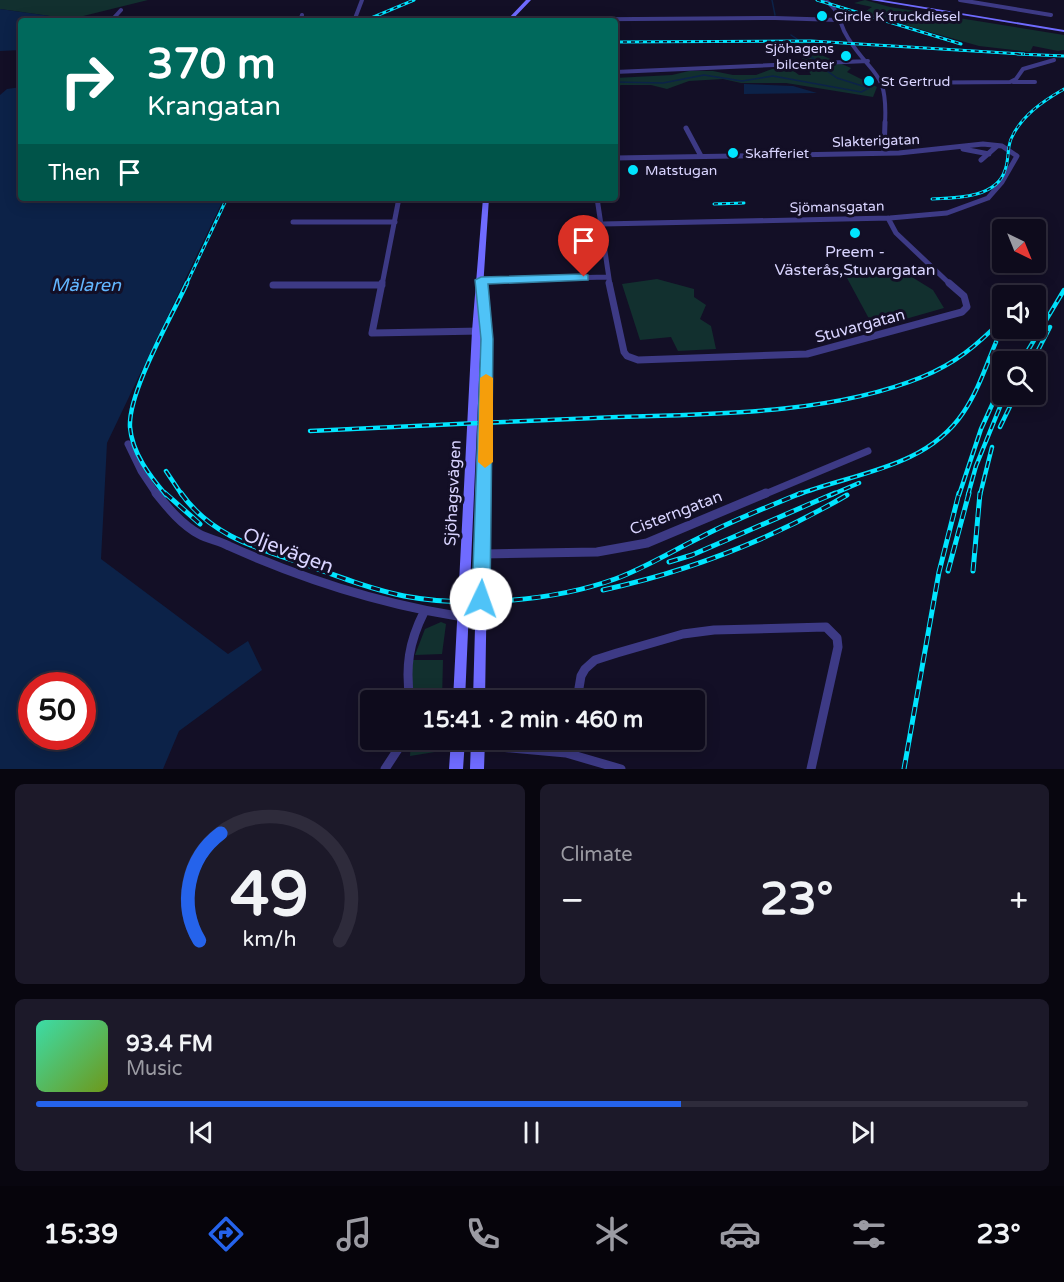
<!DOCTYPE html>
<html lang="en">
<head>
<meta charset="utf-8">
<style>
  :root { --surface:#0e0b1c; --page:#1c1929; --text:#f1f3f6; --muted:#9b9ba3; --line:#2e2b3b; --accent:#2563eb }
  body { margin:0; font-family:"Varela Round",sans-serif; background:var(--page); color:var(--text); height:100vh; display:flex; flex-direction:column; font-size:22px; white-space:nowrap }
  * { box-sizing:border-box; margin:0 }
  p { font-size:20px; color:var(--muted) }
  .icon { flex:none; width:33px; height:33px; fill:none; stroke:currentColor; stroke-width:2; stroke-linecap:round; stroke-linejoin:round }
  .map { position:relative; height:769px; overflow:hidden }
  .side { display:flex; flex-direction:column; gap:15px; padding:15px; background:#08060f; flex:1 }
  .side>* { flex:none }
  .banner { position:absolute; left:18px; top:18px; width:600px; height:183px; border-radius:6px; box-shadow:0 3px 15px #0003,0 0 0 2px var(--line); background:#00695c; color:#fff; overflow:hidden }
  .needle { width:39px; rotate:137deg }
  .tools { position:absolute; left:992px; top:219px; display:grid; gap:12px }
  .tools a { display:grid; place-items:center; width:54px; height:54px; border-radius:6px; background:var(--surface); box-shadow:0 3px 15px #0003,0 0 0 2px var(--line); font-size:30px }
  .speed { position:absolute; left:18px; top:672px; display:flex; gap:12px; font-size:30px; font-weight:700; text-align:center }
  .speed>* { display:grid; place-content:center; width:78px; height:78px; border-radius:50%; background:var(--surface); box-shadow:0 3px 15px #0003,0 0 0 2px var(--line); line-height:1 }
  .speed .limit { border:9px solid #d22; background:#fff; color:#111 }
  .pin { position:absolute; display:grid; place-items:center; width:51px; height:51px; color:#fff; margin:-62px -26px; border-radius:50% 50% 50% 0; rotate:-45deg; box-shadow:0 0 6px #0007 }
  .pin .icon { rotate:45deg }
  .me { position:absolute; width:66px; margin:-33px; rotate:3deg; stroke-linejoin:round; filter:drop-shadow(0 0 4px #0008) }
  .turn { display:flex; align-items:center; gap:21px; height:126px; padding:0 30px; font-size:27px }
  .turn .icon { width:78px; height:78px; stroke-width:2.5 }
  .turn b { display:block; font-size:42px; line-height:51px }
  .then { display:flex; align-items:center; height:57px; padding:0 30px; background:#0003; gap:12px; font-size:22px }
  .big { font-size:45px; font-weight:700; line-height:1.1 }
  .side .card { flex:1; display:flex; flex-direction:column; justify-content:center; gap:9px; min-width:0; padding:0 21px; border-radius:9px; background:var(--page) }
  .side .dial { align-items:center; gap:0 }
  .dial svg { height:156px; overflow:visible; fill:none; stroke:var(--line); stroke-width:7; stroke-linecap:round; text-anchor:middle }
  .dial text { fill:var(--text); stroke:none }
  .song { display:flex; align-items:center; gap:18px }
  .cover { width:72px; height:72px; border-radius:9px; background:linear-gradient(135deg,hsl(160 70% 55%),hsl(80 70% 35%)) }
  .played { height:6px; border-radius:3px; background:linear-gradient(90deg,var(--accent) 65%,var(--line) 65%) }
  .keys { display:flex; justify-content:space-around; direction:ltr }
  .heat { display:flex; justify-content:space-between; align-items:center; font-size:33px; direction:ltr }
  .side .tiles { flex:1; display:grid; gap:15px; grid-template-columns:1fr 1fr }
  .card:last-child { grid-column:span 2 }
  .trip { position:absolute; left:360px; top:690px; width:345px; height:60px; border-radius:6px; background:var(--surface); box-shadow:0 3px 15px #0003,0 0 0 2px var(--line); font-weight:700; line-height:60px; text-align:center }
  .dock { display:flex; height:96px; justify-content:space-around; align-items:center; background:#06040b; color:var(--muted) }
  .dock .icon { width:42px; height:42px }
  .dock .selected { color:var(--accent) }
  .dock b { font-size:27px; color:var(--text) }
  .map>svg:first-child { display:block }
  .green { fill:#12302f }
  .water { fill:#0c2248; fill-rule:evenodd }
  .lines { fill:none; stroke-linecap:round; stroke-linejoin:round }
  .stream { stroke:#0c2248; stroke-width:1.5 }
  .street-far3 { stroke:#3d3a85; stroke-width:4 }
  .street-far2 { stroke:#3d3a85; stroke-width:5 }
  .street-far1 { stroke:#3d3a85; stroke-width:7 }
  .street { stroke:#3d3a85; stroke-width:9 }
  .secondary { fill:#6f6bff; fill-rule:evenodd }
  .rail-far2-casing { stroke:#00e5ff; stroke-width:3 }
  .rail-far1-casing { stroke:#00e5ff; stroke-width:4.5 }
  .rail-casing { stroke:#00e5ff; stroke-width:5 }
  .rail-far2 { stroke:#130f26; stroke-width:1.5; stroke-dasharray:4; stroke-linecap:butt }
  .rail-far1 { stroke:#130f26; stroke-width:2; stroke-dasharray:7; stroke-linecap:butt }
  .rail { stroke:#130f26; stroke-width:3; stroke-dasharray:9; stroke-linecap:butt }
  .route { fill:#4fc3f7; stroke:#337fa1; stroke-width:1.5 }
  .slow { fill:#f59e0b }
  .poi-dot { fill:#00e5ff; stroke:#130f26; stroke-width:2 }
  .labels { text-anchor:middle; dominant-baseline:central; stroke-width:6; stroke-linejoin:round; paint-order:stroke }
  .far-poi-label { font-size:14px; fill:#d9d4ff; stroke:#130f26; text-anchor:start }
  .far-street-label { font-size:14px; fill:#d9d4ff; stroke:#130f26 }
  .poi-label { font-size:16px; fill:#d9d4ff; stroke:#130f26 }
  .street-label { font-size:16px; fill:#d9d4ff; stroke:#130f26 }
  .water-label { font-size:18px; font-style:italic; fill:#62b6ff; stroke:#130f26 }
  .near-street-label { font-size:20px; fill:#d9d4ff; stroke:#130f26 }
</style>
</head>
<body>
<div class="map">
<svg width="1064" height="769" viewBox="0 0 1064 769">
  <rect width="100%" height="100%" fill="#130f26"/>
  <path class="green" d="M0 0H148L71 19 0 9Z
    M865 0 890 7 1064 35V50L1058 51 1033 46 1030 52 979 46 863 13 872 7 854 3Z
    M806 42 812 51 851 68 847 72 877 87 873 97 786 83H741L723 79 689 81 667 89 651 85H621L615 88V78L672 75 689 71H713L733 75H756L772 69H791L799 75H811L794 43Z
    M902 271 933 290 944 308 874 328 847 278Z
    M657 279 694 289V297L706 305 700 319 711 326 716 349 678 351 671 337 640 340 622 284Z
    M441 622 446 624 442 654 415 655 425 629Z
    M406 660H443L442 700H410Z
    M411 740H441V751L410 756Z"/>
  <path class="water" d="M0 9 71 19 76 21H21V50L0 51Z
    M744 84 793 86 817 93 744 94Z
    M21 87V198H224L107 443 101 559 228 654 248 641 262 670 179 731 163 769H0V95L7 89ZM32 686H82V736H32Z"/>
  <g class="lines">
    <path class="stream" d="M772 0 775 15
      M791 35 797 39
      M801 44 803 50 815 60
      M615 82 663 83 704 75 742 81 773 76 861 92 869 88 837 78 823 68"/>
    <path class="street-far3" d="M825 0C843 14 837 21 848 38 872 77 888 69 885 124
      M960 0 1051 15
      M508 20 775 18 838 20
      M111 21 121 10
      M300 21 302 15
      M354 21 362 0
      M389 21H393
      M615 72 868 61
      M1013 82H1035
      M882 83 1010 82 1016 79 1023 69 1054 60"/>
    <path class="street-far2" d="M686 128 701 156
      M963 149 989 154
      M884 153 885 122
      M981 160 997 146
      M597 198 610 285
      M888 218 896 233 951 285
      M293 222H395
      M602 224 890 218 947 213 988 198 1002 182 1017 156 1002 146 983 144 899 153 615 158
      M481 280 608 277
      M382 285 399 198"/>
    <path class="street-far1" d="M382 283 372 333 481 331
      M609 283 624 352 627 356 638 360 807 354 962 312 967 307 964 296 949 283
      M273 285H382
      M128 444 141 471 157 495
      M763 495 868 451"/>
    <path class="street" d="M156 493C168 508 182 525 199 534 208 539 220 541 229 546 310 582 392 608 480 619
      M484 554 597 552 647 543 766 493
      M410 700C405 667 409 642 424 612
      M577 700 581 676 585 669 595 660 617 653 683 634 714 630 826 627 837 638 838 647 811 769
      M478 745 566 753 621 769
      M566 753 569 740
      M385 769 404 740"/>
    <path class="secondary" d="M526 0H531L511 21H506Z
      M871 0H882L1064 30V32Z
      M483 198H489L483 288C493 299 490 324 491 339L485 700H473L483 339 482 312 465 700H453L472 331Z
      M451 740H465L463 769H449Z
      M471 740H485L484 769H470Z"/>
    <defs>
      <path id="rail-far2" d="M817 0 961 44
        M364 21 414 0
        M615 42 811 41 1024 54
        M1017 54 1064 56
        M932 199C955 198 997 198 1005 170 1009 160 1007 149 1011 139 1021 116 1043 101 1064 89
        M714 204 744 203
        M186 285 227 198"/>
      <path id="rail-far1" d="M1021 362 1064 290
        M1032 362 1050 327
        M1000 427 1016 394
        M310 431C413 426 515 421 618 417 714 414 832 414 922 377 956 363 976 346 1002 320
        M166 471 182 495
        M166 495C150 476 132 453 130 427 128 392 171 318 187 283
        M797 495C854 473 926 468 963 413 978 391 986 366 996 342
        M831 495 859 483
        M959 495 981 429 1002 383
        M968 495 976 466 1004 397
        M980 495 992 447"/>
      <path id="rail" d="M165 493 200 524
        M181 493C211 536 257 548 304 564 337 576 370 589 404 596 468 608 554 601 615 579 645 568 672 551 701 537 733 520 768 507 801 493
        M669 562 692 555 835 493
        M948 571 969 493
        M973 571 980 493
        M603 590C690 571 770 540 847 495
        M904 769 939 572 959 493"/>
    </defs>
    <use href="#rail-far2" class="rail-far2-casing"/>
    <use href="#rail-far1" class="rail-far1-casing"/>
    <use href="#rail" class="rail-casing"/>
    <use href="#rail-far2" class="rail-far2"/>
    <use href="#rail-far1" class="rail-far1"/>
    <use href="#rail" class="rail"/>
  </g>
  <path class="route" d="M584 274 588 275V280L488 284 493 339 490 599 487 604 481 606 475 604 472 599 481 339 475 280 481 277Z"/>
  <path class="slow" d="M486 374 493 378V462L485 468 478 462 480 378Z"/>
  <g class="poi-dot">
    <circle cx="822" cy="16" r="6"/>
    <circle cx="846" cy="56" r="6"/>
    <circle cx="869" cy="81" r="6"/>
    <circle cx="733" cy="153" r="6"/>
    <circle cx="633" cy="170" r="6"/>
    <circle cx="855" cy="233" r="6"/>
  </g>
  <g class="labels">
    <g class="far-poi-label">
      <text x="834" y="16">Circle K truckdiesel</text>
      <text x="834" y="48" text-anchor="end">Sjöhagens<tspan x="834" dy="16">bilcenter</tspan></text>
      <text x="881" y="81">St Gertrud</text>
      <text x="745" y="153">Skafferiet</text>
      <text x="645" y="170">Matstugan</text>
    </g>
    <g class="far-street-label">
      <text transform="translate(876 141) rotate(-2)">Slakterigatan</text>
      <text transform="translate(837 207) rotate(-1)">Sjömansgatan</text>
    </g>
    <g class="poi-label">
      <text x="855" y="252">Preem -<tspan x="855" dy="18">Västerås,Stuvargatan</tspan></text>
    </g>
    <g class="street-label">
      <text transform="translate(860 326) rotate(-15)">Stuvargatan</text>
      <text transform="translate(453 493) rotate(-87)">Sjöhagsvägen</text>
      <text transform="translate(676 513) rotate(-21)">Cisterngatan</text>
    </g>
    <g class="water-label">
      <text x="86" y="285">Mälaren</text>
    </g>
    <g class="near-street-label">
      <text transform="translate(288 551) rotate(21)">Oljevägen</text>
    </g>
  </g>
</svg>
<div class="tools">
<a><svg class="needle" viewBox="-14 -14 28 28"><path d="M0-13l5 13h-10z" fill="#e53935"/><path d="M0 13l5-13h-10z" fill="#9b9ba3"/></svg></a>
<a><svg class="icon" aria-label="sound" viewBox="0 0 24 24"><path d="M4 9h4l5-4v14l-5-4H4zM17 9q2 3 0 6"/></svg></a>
<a><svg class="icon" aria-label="search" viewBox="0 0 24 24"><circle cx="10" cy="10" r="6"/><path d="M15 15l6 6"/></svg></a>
</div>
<div class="speed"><div class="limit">50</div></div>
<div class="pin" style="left:584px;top:277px;background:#d93025"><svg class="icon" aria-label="arrive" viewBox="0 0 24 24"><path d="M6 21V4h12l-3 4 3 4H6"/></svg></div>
<svg class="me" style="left:481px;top:599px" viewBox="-20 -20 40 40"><circle r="19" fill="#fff"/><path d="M0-13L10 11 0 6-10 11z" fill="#4fc3f7"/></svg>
<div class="trip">15:41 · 2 min · 460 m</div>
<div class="banner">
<div class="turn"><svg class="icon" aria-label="right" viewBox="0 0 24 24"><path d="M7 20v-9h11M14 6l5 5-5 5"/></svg><div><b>370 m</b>Krangatan</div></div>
<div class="then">Then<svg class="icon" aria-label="arrive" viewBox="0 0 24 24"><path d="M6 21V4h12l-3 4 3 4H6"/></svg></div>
</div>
</div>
<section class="side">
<div class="tiles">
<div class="card dial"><svg viewBox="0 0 100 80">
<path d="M14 69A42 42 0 1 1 86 69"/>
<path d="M14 69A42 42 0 0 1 25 14" stroke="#2563eb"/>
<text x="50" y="56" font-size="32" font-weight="700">49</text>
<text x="50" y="72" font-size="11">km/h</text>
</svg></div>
<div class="card"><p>Climate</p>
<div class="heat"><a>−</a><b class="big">23°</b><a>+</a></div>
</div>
<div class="card">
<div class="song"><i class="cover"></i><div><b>93.4 FM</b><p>Music</p></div></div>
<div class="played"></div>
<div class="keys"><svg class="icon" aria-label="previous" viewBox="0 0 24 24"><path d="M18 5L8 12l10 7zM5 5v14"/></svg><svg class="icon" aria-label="pause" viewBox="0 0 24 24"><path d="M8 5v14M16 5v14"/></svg><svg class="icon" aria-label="next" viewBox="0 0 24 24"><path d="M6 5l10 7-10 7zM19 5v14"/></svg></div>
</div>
</div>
</section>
<nav class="dock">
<b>15:39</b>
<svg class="icon selected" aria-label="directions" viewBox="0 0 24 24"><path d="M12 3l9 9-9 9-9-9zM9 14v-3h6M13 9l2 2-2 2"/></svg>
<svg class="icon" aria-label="music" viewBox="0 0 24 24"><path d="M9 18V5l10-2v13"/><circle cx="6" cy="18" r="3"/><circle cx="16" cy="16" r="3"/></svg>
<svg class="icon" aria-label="phone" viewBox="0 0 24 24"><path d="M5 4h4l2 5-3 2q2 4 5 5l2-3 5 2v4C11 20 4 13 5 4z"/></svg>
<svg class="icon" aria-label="climate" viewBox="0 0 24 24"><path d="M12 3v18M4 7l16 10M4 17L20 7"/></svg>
<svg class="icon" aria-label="car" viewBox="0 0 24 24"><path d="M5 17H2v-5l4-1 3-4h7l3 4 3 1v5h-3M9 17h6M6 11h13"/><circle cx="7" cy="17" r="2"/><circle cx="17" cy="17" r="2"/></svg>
<svg class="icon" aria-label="filters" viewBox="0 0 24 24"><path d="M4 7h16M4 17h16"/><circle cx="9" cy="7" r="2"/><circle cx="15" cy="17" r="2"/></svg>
<b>23°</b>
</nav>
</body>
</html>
